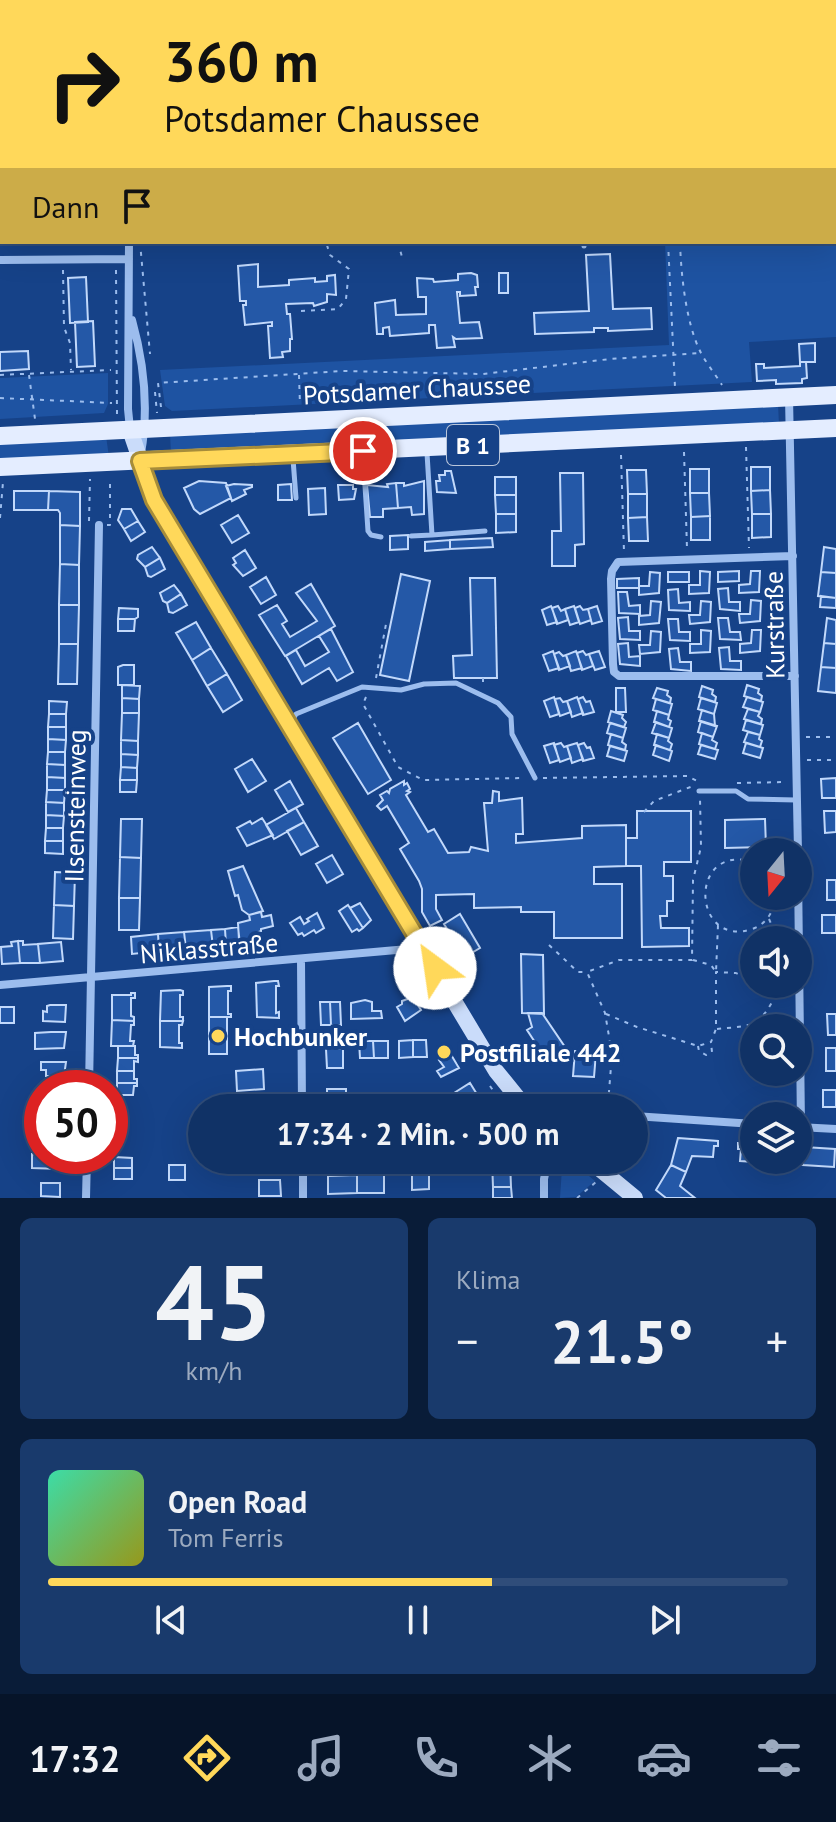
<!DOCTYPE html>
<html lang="de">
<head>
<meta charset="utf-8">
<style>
  :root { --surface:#103266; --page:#193a6c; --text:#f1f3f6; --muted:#9caabf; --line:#304d7a; --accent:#ffd85a }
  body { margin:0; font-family:"PT Sans",sans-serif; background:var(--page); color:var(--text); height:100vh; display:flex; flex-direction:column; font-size:30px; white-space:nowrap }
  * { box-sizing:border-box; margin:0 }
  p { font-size:26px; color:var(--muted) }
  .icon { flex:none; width:44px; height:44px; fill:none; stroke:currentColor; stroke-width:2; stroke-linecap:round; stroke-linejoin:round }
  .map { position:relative; height:1198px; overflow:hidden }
  .panel { display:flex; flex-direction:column; gap:20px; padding:20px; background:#091c38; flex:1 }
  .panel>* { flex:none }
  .hud { position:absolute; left:0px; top:0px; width:836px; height:244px; box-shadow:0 8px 32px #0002,0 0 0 2px var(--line); background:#ffd85a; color:#111; overflow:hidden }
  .needle { width:52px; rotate:198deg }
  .tools { position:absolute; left:740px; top:838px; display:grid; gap:16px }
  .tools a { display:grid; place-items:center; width:72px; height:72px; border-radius:50%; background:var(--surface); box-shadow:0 8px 32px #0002,0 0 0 2px var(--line); font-size:40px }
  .speed { position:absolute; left:24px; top:1070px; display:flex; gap:16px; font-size:40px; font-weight:700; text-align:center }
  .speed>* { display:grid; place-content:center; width:104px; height:104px; border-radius:50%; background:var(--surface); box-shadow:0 8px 32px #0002,0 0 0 2px var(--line); line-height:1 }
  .speed .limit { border:12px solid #d22; background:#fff; color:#111 }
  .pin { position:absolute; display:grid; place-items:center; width:68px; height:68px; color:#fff; margin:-34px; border:4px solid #fff; border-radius:50%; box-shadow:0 2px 8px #0007 }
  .me { position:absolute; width:88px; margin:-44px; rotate:329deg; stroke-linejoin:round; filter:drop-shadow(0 0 6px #0008) }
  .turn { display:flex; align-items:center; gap:28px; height:168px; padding:0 32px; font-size:36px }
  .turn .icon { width:104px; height:104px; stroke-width:2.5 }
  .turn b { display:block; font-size:56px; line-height:68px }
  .then { display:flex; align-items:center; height:76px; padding:0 32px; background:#0003; gap:16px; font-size:30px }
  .big { font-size:60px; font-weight:700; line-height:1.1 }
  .panel .widget { flex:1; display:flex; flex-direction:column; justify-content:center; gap:12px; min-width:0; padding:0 28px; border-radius:12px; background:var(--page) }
  .panel .dial { align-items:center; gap:0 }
  .dial b { font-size:104px; line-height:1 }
  .song { display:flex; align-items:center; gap:24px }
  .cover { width:96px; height:96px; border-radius:12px; background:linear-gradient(135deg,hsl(160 70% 55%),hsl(60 70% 35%)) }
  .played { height:8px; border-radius:4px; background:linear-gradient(90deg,var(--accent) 60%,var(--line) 60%) }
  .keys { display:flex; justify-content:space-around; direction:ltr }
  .heat { display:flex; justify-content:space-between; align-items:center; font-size:44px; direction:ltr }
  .panel .tiles { flex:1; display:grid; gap:20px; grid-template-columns:1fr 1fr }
  .widget:last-child { grid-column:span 2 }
  .trip { position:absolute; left:188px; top:1094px; width:460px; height:80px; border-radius:40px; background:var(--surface); box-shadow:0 8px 32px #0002,0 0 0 2px var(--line); font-weight:700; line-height:80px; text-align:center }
  .dock { display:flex; height:128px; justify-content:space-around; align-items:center; background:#061429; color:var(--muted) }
  .dock .icon { width:56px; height:56px }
  .dock .current { color:var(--accent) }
  .dock b { font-size:36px; color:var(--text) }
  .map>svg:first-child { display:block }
  .green { fill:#1e53a2 }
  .building { fill:#2458a7; stroke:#c2d9fb; stroke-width:2 }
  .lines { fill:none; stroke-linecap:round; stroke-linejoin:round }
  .path { stroke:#9cbdee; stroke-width:2; stroke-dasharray:4 6; stroke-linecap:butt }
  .service { stroke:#9cbdee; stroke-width:5 }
  .minor { stroke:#9cbdee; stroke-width:8 }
  .secondary { stroke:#cadcfa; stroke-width:16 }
  .primary { stroke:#e4edff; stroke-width:18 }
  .route-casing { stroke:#a68c3a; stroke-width:20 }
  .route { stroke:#ffd85a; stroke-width:14 }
  .poi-dot { fill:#ffd85a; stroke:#164288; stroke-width:3 }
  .labels { text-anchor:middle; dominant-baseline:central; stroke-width:8; stroke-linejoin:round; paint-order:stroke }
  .shield { fill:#164288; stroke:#b9c6db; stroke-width:2 }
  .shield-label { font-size:24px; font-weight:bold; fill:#fff }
  .street-label { font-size:26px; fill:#fff; stroke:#164288 }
  .poi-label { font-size:26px; font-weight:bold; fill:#fff; stroke:#164288; text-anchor:start }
</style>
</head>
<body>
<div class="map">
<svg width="836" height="1198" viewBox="0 0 836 1198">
  <rect width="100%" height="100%" fill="#164288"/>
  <path class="green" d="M654 0H836V337L749 342 752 382 172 411 165 406 160 370 669 345 665 242H834V2Z
    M108 373V404L104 413 0 419V378Z
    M778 403 779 425 171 455 170 433Z
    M106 436 109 457 0 462V441Z
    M577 1166 595 1181 576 1197 560 1198 562 1168Z"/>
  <path class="building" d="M610 254 613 309 651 308 652 329 608 331V328H594V332L535 334 534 313 589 311 586 255Z
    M258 264V287L289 285V280L315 278V282L327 281V276L335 275 336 295 327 294V302L314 306 313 303 286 304 287 314H290L292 339H290V351L282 352 283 357 270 358 268 326H272V322L245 325 243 305H246V301H240L238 266Z
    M471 273 477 275 478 287H475L476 295 460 296V292H457L460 323 479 322 482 338 456 339 453 337 455 347 437 348 435 325H429V333L390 336 389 327 383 328V334H377L375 303 395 300 396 315 426 314V297H418L417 278 433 279 434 282 458 280V274Z
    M499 273H508V293H499Z
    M86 277 88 322 70 323 68 278Z
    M93 321 95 366 77 367 75 322Z
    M815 343V362H800L799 344Z
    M28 351 29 369 0 371V352Z
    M800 362H806L807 378 802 379V383L776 384V380L757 381 756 364H764V368L800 366Z
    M751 467H770V490L751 491Z
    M690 469H709V493H690Z
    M627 470H646L647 494H628Z
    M445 471H451L456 493 437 492 436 481H440L439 475H445Z
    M560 473H583L584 544 575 545V566H552V531H561Z
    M495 477H516V495H495Z
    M199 481 226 483 231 498 200 514 194 509 184 488Z
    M424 481V514L412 515 411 507 398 508 396 483H404V486Z
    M396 483 398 508 383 509V517H370L367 485 388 487 387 484Z
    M234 484 252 485V487L244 490 246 494 232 501 226 486Z
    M291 484 292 500H278V485Z
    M338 485H353V489H356L354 499 339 500Z
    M325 488 326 514 309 515 308 489Z
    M770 490 771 514H752L751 491Z
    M14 491H49L48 510H14Z
    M49 491 80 492V526L60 525V513L58 510H48Z
    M690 493H709L710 516 691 517Z
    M628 494H647V517L628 518Z
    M495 495H516V514H496Z
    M122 509H131L138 521 124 529 118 520Z
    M496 514H516V532L496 533Z
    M752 514H771V537L752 538Z
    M238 515 249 533 232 543 221 525Z
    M710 516V540H691V517Z
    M647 517 648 541H629L628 518Z
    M138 521 145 532 131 541 124 529Z
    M60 525 80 526 79 565 60 564Z
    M408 535V549L390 550V536Z
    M492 538 493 547 450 549V540Z
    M450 540V549L425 551V542Z
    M152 547 160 558 145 567 137 559 138 555Z
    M824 547 836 549V573L821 572Z
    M245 550 256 568 243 576 233 565 236 563 233 558Z
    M160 558 165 569 151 577 148 576 145 567Z
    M60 564 79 565V605H59Z
    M700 571 710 572 709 593 689 594V585H700Z
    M739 571V581L718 582V572Z
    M751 571H760L759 592 739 593V585L750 584Z
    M650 572 660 573 659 593 639 595V586H649Z
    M668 572H689V582H668Z
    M821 572 836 573V598L818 596Z
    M401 574 430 581 409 681 380 675Z
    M266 577 276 595 261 604 250 587Z
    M470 578H495L497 678H454L453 656 472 655Z
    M639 578V588H617V579Z
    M311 584 335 626 285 656 259 615 277 605 287 621 282 624 290 637 317 621 296 593Z
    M174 585 181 594 167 603 163 601 160 593Z
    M728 588 729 602H740V611L720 609 718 589Z
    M678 589 679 603 690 602V611L669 610 668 590Z
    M618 592H627L629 606 640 605V614L619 613Z
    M181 594 187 605 173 613 169 612 167 603Z
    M821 596 836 598V608L820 607Z
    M751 600 761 601 760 621 740 623 739 614H750Z
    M651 601 661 602 659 623 639 625V616L650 615Z
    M701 601 711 602 710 622 690 624 689 615H700Z
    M59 605H79L78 644H59Z
    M551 606 557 622 547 625 542 610Z
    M558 606 561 611 565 609 568 620 557 624 552 608Z
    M574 606 579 622 570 625 565 609Z
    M580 606 583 610 588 609 591 620 580 624 575 608Z
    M597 606 602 621 592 624 588 609Z
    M119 608 138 609V617L135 619H118Z
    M628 617 629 631H640V640L620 639 618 618Z
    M718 618H728L730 632H740L741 640 720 639Z
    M827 618 836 620V644L824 643Z
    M118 619H135L134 631H118Z
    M668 619H678L679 632H690V641L670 640Z
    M196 622 211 648 192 660 176 633Z
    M331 629 353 672 337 681 329 668 302 684 286 656 296 650 305 666 329 652 319 636Z
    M701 630 711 631 710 652 690 653V644H701Z
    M752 630H761L760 651 740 653V644L751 643Z
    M651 631 661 632 660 652 640 654 639 645H650Z
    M628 643 629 657 640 656V666L620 664 618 644Z
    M824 643 836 644V668L821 667Z
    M59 644H78L77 684H58Z
    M729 647 730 661H741V670L721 669 719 648Z
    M211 648 227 674 207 686 192 660Z
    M678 648 680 662H691V671L671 669 669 649Z
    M553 651 559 668 549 671 543 655Z
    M576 651 582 668 571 671 566 655Z
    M583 651 586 655 589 654 593 666 582 670 577 653Z
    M599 651 605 667 595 670 589 654Z
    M559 652 563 656 566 655 570 666 559 670 554 654Z
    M123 665H134V685H118V667Z
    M821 667 836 668V693L818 691Z
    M227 674 242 700 223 712 207 686Z
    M122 685 140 686 139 699 122 698Z
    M747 685 759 689 758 693 762 696 761 701 744 696Z
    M702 686 713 690 712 694 716 697 715 702 699 697Z
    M616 688H625L626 712H616Z
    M657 688 668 691 667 695 671 698 670 703 653 698Z
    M554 697 559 714 550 717 544 701Z
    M577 697 583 713 572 717 567 701Z
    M583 697 586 702 590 701 594 712 583 715 578 699Z
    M747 697 763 702 760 712 743 707Z
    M122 698 139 699V713H122Z
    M560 698 563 702 567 701 571 712 560 716 555 699Z
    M701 698 717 703 714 714 698 709Z
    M656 699 672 704 669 715 653 710Z
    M49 701 67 702 66 714H49Z
    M748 709 760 712 758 716 762 719 761 724 744 719Z
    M702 710 714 714 715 726 699 721Z
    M611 711 623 715 622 718 626 722 624 727 608 722Z
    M657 711 669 715 668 719 671 721 669 727 654 722Z
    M122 713H139L138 741 121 740Z
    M49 714H66V727H48Z
    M746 720 763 725 760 735 743 730Z
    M701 721 717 726 713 737 698 732Z
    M656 722 672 728 669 738 652 733Z
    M358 723 391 780 368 794 333 738Z
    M610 723 626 728 623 738 607 733Z
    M48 727H66V740L48 739Z
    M748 732 760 735 759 739 762 741 760 747 744 742Z
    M702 733 713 737 712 740 717 743 715 749 699 744Z
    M611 734 623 738 622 742 626 745 625 750 608 745Z
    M657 734 669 738 668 741 672 744 670 750 654 745Z
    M48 739 66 740 65 752H48Z
    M121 740 138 741V755L121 754Z
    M554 743 559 760 550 763 544 746Z
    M561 743 564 747 567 746 571 758 560 762 554 745Z
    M577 743 583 759 572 763 567 746Z
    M584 743 587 748 590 747 594 758 583 761 578 745Z
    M746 743 763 748 760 758 743 753Z
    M656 745 672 751 669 761 653 755Z
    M701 745 718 750 715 759 698 754Z
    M610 746 627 751 624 761 607 756Z
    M48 752H65V765L47 764Z
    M121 754 138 755 137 768 121 767Z
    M252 759 266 781 248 792 235 769Z
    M47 764 65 765V778L47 777Z
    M121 767 137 768V780H120Z
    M47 777 65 778V790H47Z
    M836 778V798H822L821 779Z
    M120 780H137L136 792H120Z
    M290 781 303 804 288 812 275 790Z
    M404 781V785L407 783 410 789 407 791 410 792 406 795 428 832 434 829 448 853 469 852 471 847 488 851 484 803H492L493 791 499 792V801L522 798 523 834H516V843L582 838V826L626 825V866L594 867V884H622V938H554V912H521V907L474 908V894L436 895V909L442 920 430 926 422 912V889L419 881 400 849 409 843 387 806 381 810 377 806 383 800 380 795 387 791 389 793 390 789Z
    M47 790H65L64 803 46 802Z
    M46 802 64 803V816L46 815Z
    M296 808 304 822 274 839 266 825Z
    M637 811H691V862H664V876H673V901H667V916H660L661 928H689V946L642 947 641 866H626V838H637Z
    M824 811H836V832L825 833Z
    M46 815 64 816 63 828H46Z
    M262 818 273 835 247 846 237 828 250 821 252 824Z
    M121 819H142L141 858 120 857Z
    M765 819 766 847 725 848V820Z
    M304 822 318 846 301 855 287 831Z
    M46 828H63V841H45Z
    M45 841H63V854L45 853Z
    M332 855 343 874 327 883 316 864Z
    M120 857 141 858 140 898H119Z
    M243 866 263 911 249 915 242 910 238 895 235 896 228 871Z
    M55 872 75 873 74 906 54 905Z
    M827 880H836V900H827Z
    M119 898H140L139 930H119Z
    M360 903 371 920 363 928 350 908Z
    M54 905 74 906 73 939 53 938Z
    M348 905 363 928 359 931 357 929 352 932 339 911Z
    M261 912 262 917 271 915 273 926 261 929V931L256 933 257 938 239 940 238 923 250 920 249 915Z
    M317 913 324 928 316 933 314 930 304 936 302 933 298 935 290 923 300 917 304 924 309 921 307 919Z
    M460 914 480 948 470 954 472 958 467 961 444 924Z
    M822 915H836V933H822Z
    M238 927 240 944 226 945 225 929Z
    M225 929 226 945 213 947 211 930Z
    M211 930 213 947 186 949 184 932Z
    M184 932 186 949 159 951 158 934Z
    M158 934 159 951 132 954 131 937Z
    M18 941 20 963 2 964 1 947 12 946 11 942Z
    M18 941H23V945L38 944 40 963H20Z
    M61 942 63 961 40 963 38 944Z
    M521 954 543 955 544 1014 522 1013Z
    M274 981H278L279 986H276V1013L279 1012V1018L257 1017 256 983Z
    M227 986H231V991H228V1014H231V1017H209V987Z
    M180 990 183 991V995H180V1017H183V1021H160L161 991Z
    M131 993H135V998H131V1016L134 1017V1021L112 1020V995H131Z
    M413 997 421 1010 405 1021 397 1007 402 1004V1001Z
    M365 1000 372 1002V1011H381L382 1018 351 1019V1003Z
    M320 1002H330L331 1025H321Z
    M330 1002H340L341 1025H331Z
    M50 1005H66L65 1022 43 1021V1011L47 1012V1006Z
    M0 1007H14V1023H0Z
    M528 1013H542L565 1047 546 1059 527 1030 532 1027Z
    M827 1014H836V1035H828Z
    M209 1017H227V1054H209Z
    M112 1020 134 1021V1025H131L130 1041H134L133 1046H111Z
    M160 1021H183L182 1025H179V1043H182V1048L160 1047Z
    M51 1032H66L64 1048 35 1049V1033Z
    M413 1040V1057L399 1058V1041Z
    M413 1040H426L427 1057H413Z
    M359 1041H373L374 1058H360Z
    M373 1041H388V1058H374Z
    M118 1046H135V1055H138V1058H118Z
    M826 1048H836V1071H826Z
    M326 1049H343V1068H327Z
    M575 1051 596 1053 594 1077 573 1076Z
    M450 1053 459 1068 441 1077 437 1071 444 1067 439 1060Z
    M118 1058H138V1062L134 1061V1071H117Z
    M41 1062H66L64 1076 51 1078V1076H46V1070H41Z
    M263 1069 264 1089 237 1091 236 1071Z
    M117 1071H134V1079H137V1083H117Z
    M117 1083H137V1086H134L133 1095H117Z
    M470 1083 483 1104 476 1108H463L454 1093Z
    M327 1089H346V1104H327Z
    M823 1090H836V1107H823Z
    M678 1138 718 1141V1146H714L713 1157 692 1156 686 1172 671 1165Z
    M738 1143 754 1144V1160H772V1163L740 1161 741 1149H738Z
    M798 1147H804L803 1165 772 1163V1160H798Z
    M804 1147 835 1149 834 1167 803 1165Z
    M32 1154 60 1156V1169L32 1168Z
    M114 1157 132 1158V1168H114Z
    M429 1160V1189L412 1190V1161Z
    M492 1160H510L511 1187H493Z
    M169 1165H185V1180H169Z
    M671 1165 686 1172 680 1186 695 1198H666L656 1190Z
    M114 1168H132V1179H114Z
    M357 1175V1193L328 1194V1176Z
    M357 1175H384V1193H357Z
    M259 1180H280L281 1196H259Z
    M41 1183H60V1197L41 1196Z
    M493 1187H511L512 1198H493Z"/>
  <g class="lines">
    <path class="path" d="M106 0 107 2
      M129 0V2
      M661 0V2
      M670 0V2
      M715 0V2
      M748 0 751 2
      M240 2V0
      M812 2V0
      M834 19H836
      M834 52 836 53
      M0 198H2
      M834 204 836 205
      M834 219H836
      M140 242 150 354
      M398 242 402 257
      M668 242 675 387
      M680 242C681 275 686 324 701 353 707 364 715 374 722 385
      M63 270 64 327 70 343 71 370
      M116 270 117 415
      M301 311 338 309 346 299 349 269 330 255 326 242
      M0 375 111 370
      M29 375 35 419
      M299 375 300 405
      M155 392 157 413
      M0 398 112 403
      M161 407 158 383 342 371 483 374 610 359 701 353
      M746 447 749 548
      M684 452 687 549
      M621 455 624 552
      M0 518 3 482
      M89 521 90 479
      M107 525H110V479
      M376 678 386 624 390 625
      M483 678V687
      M366 697 363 704 398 767 423 780 524 778
      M806 737H836
      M807 760H836
      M543 778 687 776 699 782
      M737 783 786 782
      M644 812 654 801 693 786
      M754 862C687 842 692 949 752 929 767 924 774 911 776 896
      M769 919 778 940
      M549 945 578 972H586
      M693 960 711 965 716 972 718 925
      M769 993 775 984
      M606 1014 637 1027 698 1046 711 1042 716 1029V972L736 973 754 983
      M717 1029C744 1026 758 1029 772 1002L769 993 756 984
      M698 1046 699 1051 706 1055 712 1052 711 1043
      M490 1086 505 1108
      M608 1104 612 1054 605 1013 587 972 619 960H692L693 880 701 847 700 798
      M577 1198 596 1182"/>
    <path class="service" d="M584 242V246
      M363 456 368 531 371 535 381 537
      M293 459 296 498
      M432 535 485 531
      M411 536 432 535 427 453
      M292 720 296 714 362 687 401 690 424 684 456 683 498 703 511 717 512 734 535 778
      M699 791H736L748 799 796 800"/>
    <path class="minor" d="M118 0V2
      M129 242 128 409 130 429
      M0 260 129 259
      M132 320C144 363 149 408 141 453
      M789 397 798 852
      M793 556 618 562 612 571 611 579 613 664 614 672 619 676H795
      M798 871 801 1127
      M301 960 302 1108
      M0 985 408 949 418 943
      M89 1088 99 525
      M634 1116 754 1124
      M798 1127 836 1129
      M303 1160V1198
      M86 1198 87 1156
      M544 1198V1179L548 1160"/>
    <path class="secondary" d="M130 430 154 500 496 1071 526 1108
      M589 1160 635 1198"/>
    <path class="primary" d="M0 436 836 395
      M0 467 836 428"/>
  </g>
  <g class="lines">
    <defs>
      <path id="route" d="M363 451 140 461 154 500 435 968"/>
    </defs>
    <use href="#route" class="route-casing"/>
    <use href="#route" class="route"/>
  </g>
  <g class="poi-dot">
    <circle cx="218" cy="1036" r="8"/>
    <circle cx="444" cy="1052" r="8"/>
  </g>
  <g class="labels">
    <rect class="shield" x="447" y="425" width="52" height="40" rx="6"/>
    <g class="shield-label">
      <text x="473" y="445">B 1</text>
    </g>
    <g class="street-label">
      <text transform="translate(417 389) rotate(-3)">Potsdamer Chaussee</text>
      <text transform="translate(774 625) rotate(-91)">Kurstraße</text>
      <text transform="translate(75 806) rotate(-89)">Ilsensteinweg</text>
      <text transform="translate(209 948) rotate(-5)">Niklasstraße</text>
    </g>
    <g class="poi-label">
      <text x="234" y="1036">Hochbunker</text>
      <text x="460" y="1052">Postfiliale 442</text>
    </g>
  </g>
</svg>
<div class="tools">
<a><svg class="needle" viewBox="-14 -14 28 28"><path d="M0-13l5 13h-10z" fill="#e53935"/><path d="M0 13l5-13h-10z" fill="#9caabf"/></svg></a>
<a><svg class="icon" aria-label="sound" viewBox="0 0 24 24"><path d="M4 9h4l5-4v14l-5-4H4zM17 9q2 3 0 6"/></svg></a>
<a><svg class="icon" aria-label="search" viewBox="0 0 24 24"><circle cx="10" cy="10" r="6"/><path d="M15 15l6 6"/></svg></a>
<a><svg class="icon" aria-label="layers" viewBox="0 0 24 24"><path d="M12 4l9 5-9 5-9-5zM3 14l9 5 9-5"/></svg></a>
</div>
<div class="speed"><div class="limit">50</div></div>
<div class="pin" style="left:363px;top:451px;background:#d93025"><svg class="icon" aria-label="arrive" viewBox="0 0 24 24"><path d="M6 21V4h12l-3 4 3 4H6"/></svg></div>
<svg class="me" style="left:435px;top:968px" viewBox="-20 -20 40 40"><circle r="19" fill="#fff"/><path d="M0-13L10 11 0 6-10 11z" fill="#ffd85a"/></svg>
<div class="trip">17:34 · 2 Min. · 500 m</div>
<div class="hud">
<div class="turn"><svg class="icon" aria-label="right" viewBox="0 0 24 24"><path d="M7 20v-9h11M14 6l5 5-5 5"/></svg><div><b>360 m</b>Potsdamer Chaussee</div></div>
<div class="then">Dann<svg class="icon" aria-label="arrive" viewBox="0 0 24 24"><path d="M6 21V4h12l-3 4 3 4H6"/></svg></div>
</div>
</div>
<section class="panel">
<div class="tiles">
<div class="widget dial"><b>45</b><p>km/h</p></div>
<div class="widget"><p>Klima</p>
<div class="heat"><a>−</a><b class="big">21.5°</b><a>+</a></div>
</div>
<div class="widget">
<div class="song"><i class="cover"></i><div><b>Open Road</b><p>Tom Ferris</p></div></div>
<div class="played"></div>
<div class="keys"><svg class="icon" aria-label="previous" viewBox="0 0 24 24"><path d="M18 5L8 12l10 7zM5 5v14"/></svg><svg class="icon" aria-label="pause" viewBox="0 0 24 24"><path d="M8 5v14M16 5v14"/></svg><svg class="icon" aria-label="next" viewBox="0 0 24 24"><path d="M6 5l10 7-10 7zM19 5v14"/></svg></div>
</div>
</div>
</section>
<nav class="dock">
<b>17:32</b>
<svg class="icon current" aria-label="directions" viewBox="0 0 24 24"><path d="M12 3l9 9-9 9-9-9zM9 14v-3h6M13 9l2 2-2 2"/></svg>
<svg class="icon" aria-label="music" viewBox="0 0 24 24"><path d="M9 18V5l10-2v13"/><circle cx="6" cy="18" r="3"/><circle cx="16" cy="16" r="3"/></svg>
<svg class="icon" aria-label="phone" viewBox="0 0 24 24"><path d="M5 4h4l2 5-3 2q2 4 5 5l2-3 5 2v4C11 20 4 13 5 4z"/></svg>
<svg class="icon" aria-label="climate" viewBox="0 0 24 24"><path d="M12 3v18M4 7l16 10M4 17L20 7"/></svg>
<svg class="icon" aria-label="car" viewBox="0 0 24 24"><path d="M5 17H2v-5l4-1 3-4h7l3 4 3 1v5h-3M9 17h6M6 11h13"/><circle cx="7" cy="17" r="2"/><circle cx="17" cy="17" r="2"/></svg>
<svg class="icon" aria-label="filters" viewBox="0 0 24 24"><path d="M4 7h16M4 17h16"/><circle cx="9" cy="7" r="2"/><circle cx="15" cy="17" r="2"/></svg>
</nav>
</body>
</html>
